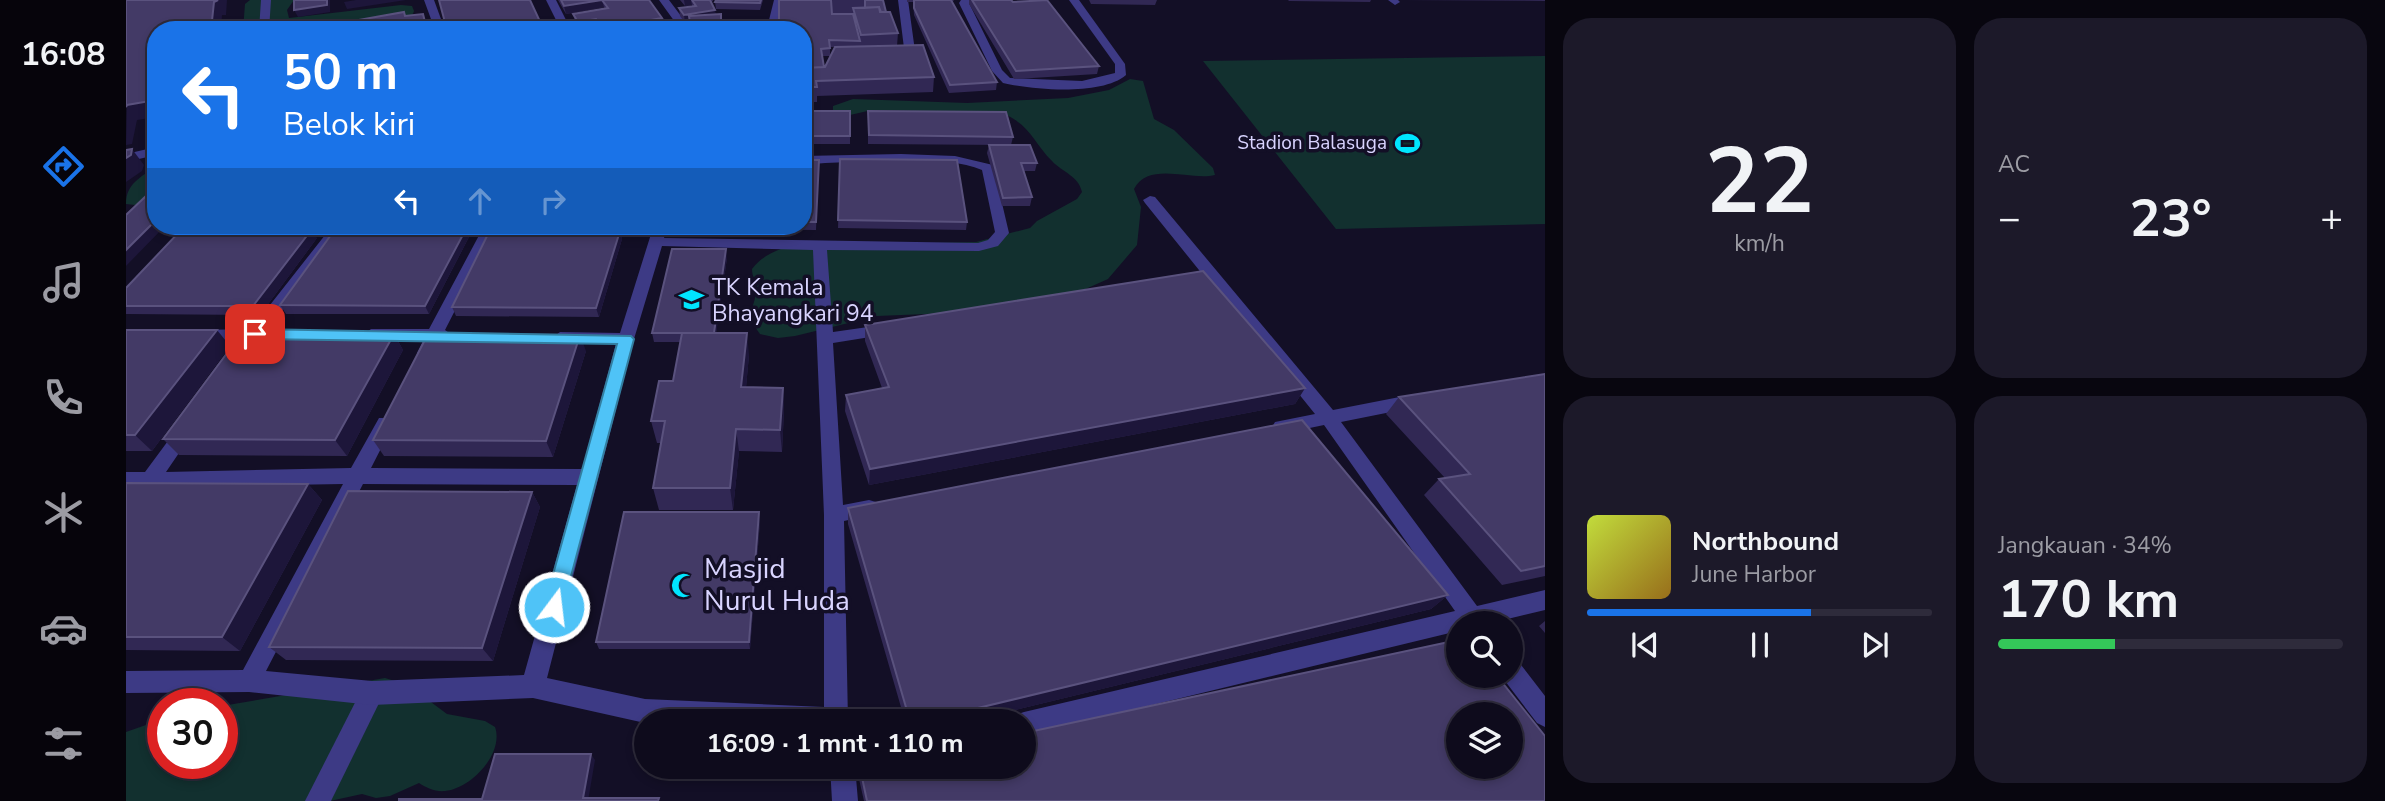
<!DOCTYPE html>
<html lang="id">
<head>
<meta charset="utf-8">
<style>
  :root { --surface:#0e0b1c; --page:#1c1929; --text:#f1f3f6; --muted:#9b9ba3; --line:#2e2b3b; --accent:#1a73e8 }
  body { margin:0; font-family:"Nunito Sans",sans-serif; background:var(--page); color:var(--text); height:100vh; display:flex; flex-direction:column; font-size:26px; white-space:nowrap }
  * { box-sizing:border-box; margin:0 }
  p { font-size:23px; color:var(--muted) }
  .icon { flex:none; width:38px; height:38px; fill:none; stroke:currentColor; stroke-width:2; stroke-linecap:round; stroke-linejoin:round }
  .map { position:relative; flex:1; overflow:hidden }
  .sheet { display:flex; flex-direction:column; gap:18px; padding:18px; background:#08060f; width:840px }
  .sheet>* { flex:none }
  .top-card { position:absolute; left:21px; top:21px; width:665px; height:214px; border-radius:28px; box-shadow:0 4px 10px #0003,0 0 0 2px var(--line); background:#1a73e8; color:#fff; overflow:hidden }
  .controls { position:absolute; left:1320px; top:611px; display:grid; gap:14px }
  .controls a { display:grid; place-items:center; width:77px; height:77px; border-radius:50%; background:var(--surface); box-shadow:0 4px 10px #0003,0 0 0 2px var(--line); font-size:35px }
  .speed { position:absolute; left:21px; top:688px; display:flex; gap:14px; font-size:35px; font-weight:700; text-align:center }
  .speed>* { display:grid; place-content:center; width:91px; height:91px; border-radius:50%; background:var(--surface); box-shadow:0 4px 10px #0003,0 0 0 2px var(--line); line-height:1 }
  .speed .limit { border:10px solid #d22; background:#fff; color:#111 }
  .pin { position:absolute; display:grid; place-items:center; width:60px; height:60px; color:#fff; margin:-30px; border-radius:14px; box-shadow:0 4px 10px #0006 }
  .me { position:absolute; width:77px; margin:-38px; rotate:15deg; stroke-linejoin:round; filter:drop-shadow(0 0 5px #0008) }
  .turn { display:flex; align-items:center; gap:24px; height:147px; padding:0 21px; font-size:32px }
  .turn .icon { width:91px; height:91px; stroke-width:2.5 }
  .turn b { display:block; font-size:49px; line-height:60px }
  .lanes { display:flex; align-items:center; height:66px; padding:0 21px; background:#0003; justify-content:center; gap:35px; direction:ltr }
  .lanes .off { opacity:.35 }
  .big { font-size:52px; font-weight:700; line-height:1.1 }
  .sheet .card { flex:1; display:flex; flex-direction:column; justify-content:center; gap:10px; min-width:0; padding:0 24px; border-radius:28px; background:var(--page) }
  .sheet .dial { align-items:center; gap:0 }
  .dial b { font-size:91px; line-height:1 }
  .song { display:flex; align-items:center; gap:21px }
  .cover { width:84px; height:84px; border-radius:10px; background:linear-gradient(135deg,hsl(70 70% 55%),hsl(40 70% 35%)) }
  .played { height:7px; border-radius:4px; background:linear-gradient(90deg,var(--accent) 65%,var(--line) 65%) }
  .keys { display:flex; justify-content:space-around; direction:ltr }
  .heat { display:flex; justify-content:space-between; align-items:center; font-size:38px; direction:ltr }
  .charge { height:10px; border-radius:5px; background:linear-gradient(90deg,#34c759 34%,var(--line) 0) }
  .sheet .tiles { flex:1; display:grid; gap:18px; grid-template-columns:repeat(2,1fr) }
  .trip { position:absolute; left:508px; top:709px; width:402px; height:70px; border-radius:35px; background:var(--surface); box-shadow:0 4px 10px #0003,0 0 0 2px var(--line); font-weight:700; line-height:70px; text-align:center }
  main { display:flex; flex:1; min-height:0 }
  .tabs { display:flex; flex-direction:column; width:126px; justify-content:space-around; align-items:center; background:#06040b; color:var(--muted) }
  .tabs .icon { width:49px; height:49px }
  .tabs .selected { color:var(--accent) }
  .tabs b { font-size:32px; color:var(--text) }
  .map>svg:first-child { display:block }
  .green { fill:#12302f }
  .lines { fill:none; stroke-linecap:round; stroke-linejoin:round }
  .lane { fill:#3d3a85; fill-rule:evenodd }
  .street { fill:#3d3a85; fill-rule:evenodd }
  .wall { fill:#312854; fill-rule:evenodd }
  .shaded-wall { fill:#1d163a }
  .building { fill:#433a66; stroke:#5a527e; stroke-width:2; fill-rule:evenodd }
  .route { fill:#4fc3f7; stroke:#337fa1; stroke-width:2 }
  .labels { text-anchor:middle; dominant-baseline:central; stroke-width:7; stroke-linejoin:round; paint-order:stroke }
  .far-poi-label { font-size:19px; fill:#d9d4ff; stroke:#130f26; text-anchor:end }
  .poi-label { font-size:23px; fill:#d9d4ff; stroke:#130f26; text-anchor:start }
  .near-poi-label { font-size:28px; fill:#d9d4ff; stroke:#130f26; text-anchor:start }
</style>
</head>
<body>
<main>
<nav class="tabs">
<b>16:08</b>
<svg class="icon selected" aria-label="directions" viewBox="0 0 24 24"><path d="M12 3l9 9-9 9-9-9zM9 14v-3h6M13 9l2 2-2 2"/></svg>
<svg class="icon" aria-label="music" viewBox="0 0 24 24"><path d="M9 18V5l10-2v13"/><circle cx="6" cy="18" r="3"/><circle cx="16" cy="16" r="3"/></svg>
<svg class="icon" aria-label="phone" viewBox="0 0 24 24"><path d="M5 4h4l2 5-3 2q2 4 5 5l2-3 5 2v4C11 20 4 13 5 4z"/></svg>
<svg class="icon" aria-label="climate" viewBox="0 0 24 24"><path d="M12 3v18M4 7l16 10M4 17L20 7"/></svg>
<svg class="icon" aria-label="car" viewBox="0 0 24 24"><path d="M5 17H2v-5l4-1 3-4h7l3 4 3 1v5h-3M9 17h6M6 11h13"/><circle cx="7" cy="17" r="2"/><circle cx="17" cy="17" r="2"/></svg>
<svg class="icon" aria-label="filters" viewBox="0 0 24 24"><path d="M4 7h16M4 17h16"/><circle cx="9" cy="7" r="2"/><circle cx="15" cy="17" r="2"/></svg>
</nav>
<div class="map">
<svg width="1419" height="801" viewBox="0 0 1419 801">
  <rect width="100%" height="100%" fill="#130f26"/>
  <path class="green" d="M124 0H168L161 10 163 18 275 5 286 6 288 11 286 16 227 30H117L119 4Z
    M1419 56V224L1210 229 1077 61Z
    M1004 79 1017 81 1028 119 1048 130 1087 168 1089 175C1064 181 1023 161 1008 189L1015 207 1011 245 982 279 955 291 825 313 751 316 669 336 652 338 634 334C617 310 628 314 630 291 630 285 626 276 626 269 636 256 647 252 662 246L850 242 904 228 911 221 951 199 956 192C952 175 937 173 926 161 907 142 905 125 876 113L746 110 724 115 707 112V106L727 99 841 103 942 98 983 90Z
    M30 166V196L9 205 0 204C0 184 14 178 30 166Z
    M259 678 282 685 321 714 359 721 369 727C378 752 347 788 319 791 309 792 301 788 293 783L264 796 250 798 236 794 204 801H0V732L37 719V763H96V706Z"/>
  <g class="lines">
    <path class="lane" d="M246 681 254 685 258 693 205 801H179L238 685Z"/>
    <path class="street" d="M135 0H145L143 30H133Z
      M298 0H308L319 30H309Z
      M420 0H430L445 30H435Z
      M533 0H543L561 24 643 20 648 0H658L651 30H641L642 26 554 29Z
      M772 0H782L789 51 766 55 762 54V50L778 48Z
      M835 0H845L843 3 876 70 884 78 956 81 989 73V64L943 0H953L999 64 1000 75C976 96 907 90 877 83L866 71 833 3Z
      M1262 0H1272L1274 2 1269 5Z
      M30 147V155L0 162V154Z
      M775 154 829 156 867 165 883 233 872 246 853 251 701 250 707 332 763 324 771 329 763 334 707 343 717 505 743 500 750 502 753 508 750 514 718 521 722 721 519 723 407 698 246 705 123 692 0 693V671L117 670 217 484 29 487 7 519 0 521V498L7 488H0V472H19L53 426H65L68 431 40 472 225 468 253 418H265L268 423 245 468 456 469 490 344H434L426 338 434 332 494 333 525 234 386 230 379 226H542L538 238 852 243 862 240 869 232 856 170C813 152 725 163 677 164V156ZM536 246 687 250 698 515V707L519 699 421 678 508 339ZM237 484 451 485 398 675 246 681 140 671Z
      M1024 196 1029 197 1207 410 1289 394 1295 396 1298 401 1295 406 1215 422 1351 606 1419 590V610L1365 623H1332V631L898 736V721H887L889 715 898 712 1329 611 1198 425 1155 434 1149 432 1146 427 1149 422 1189 414 1019 203 1017 200Z
      M60 226H256L249 230H218L141 330 144 334 125 346 117 340 73 342 65 336 73 330 125 329 203 230H67Z
      M358 226H372L319 330 326 335 324 339 314 341 305 357 299 359 291 353 297 341 239 339 237 335 245 329H303Z
      M1384 658 1392 661 1419 696V727L1411 723 1376 677 1384 676Z
      M704 766H729L732 801H706Z"/>
  </g>
  <path class="wall" d="M432 0H523L538 25 512 30H473L471 27 454 30 449 22 447 14 479 9 478 7 440 14Z
    M554 0H587V1L585 2 596 30 564 23 563 22 559 23 554 16 553 8 566 6V5L559 6Z
    M637 0 634 10 590 9 589 2Z
    M653 0H757L760 12 772 33 771 46 808 77 807 92 691 96V102H680L681 105H677V30ZM704 47H710L698 67 696 56H704Z
    M781 0H828L826 3 871 82 870 90 823 93 788 15 787 2H781Z
    M843 0H885L973 66 971 74 888 79 843 4Z
    M963 0H1031L1029 5 965 4Z
    M1162 0H1245L1244 2 1163 1Z
    M1277 0H1419V1Z
    M677 111H724V144H677Z
    M742 119 887 137 885 145 911 163 909 171H898L906 197 904 206H876L861 153 863 145H879L742 144Z
    M714 159 841 222 840 230 712 228Z
    M677 160H693L690 230 563 229 562 226H677Z
    M340 229 343 237 303 314H160L154 305Z
    M494 231 496 239 473 317 330 316 326 307Z
    M191 238 134 315 0 314V288Z
    M601 258 590 333 623 355 620 387 657 388 658 410 656 452 613 451 607 510H533L527 488 535 443H531L525 421 547 381 555 342H528L526 333Z
    M739 325 1179 388 1169 404 743 485 719 411 720 395 756 388 739 341Z
    M0 330 104 346 26 451H0Z
    M268 334 277 350 221 456 53 455 37 439Z
    M460 351 427 457 258 456 247 440Z
    M1419 374V576L1376 585 1298 495 1313 479 1319 478 1260 414 1273 397Z
    M0 484H182L196 500 114 651 0 650Z
    M406 492 414 507 367 661 160 660 143 647Z
    M722 508 1322 595 1305 609 844 721H779L722 524Z
    M634 521 624 649H473L470 642Z
    M1419 621V633L1413 626Z
    M734 768 1419 801H738L733 779Z"/>
  <path class="shaded-wall" d="M92 0H101L100 15H96L95 30H85L88 2Z
    M201 0H204V12L172 17 168 10Z
    M230 0H280L221 9 218 2Z
    M476 0 478 7 440 14 438 6Z
    M558 0H565L566 5 559 6Z
    M589 10 590 18 559 23 558 15Z
    M297 14 303 30H295L294 27Z
    M536 18 538 25 512 30H475V29Z
    M470 19 471 27 454 30 452 22Z
    M30 100V117L11 120 6 144 0 145 1 105Z
    M6 149 18 165 16 171 0 182V158Z
    M30 220V226H39L0 266V250Z
    M186 229 191 238 134 315 127 306Z
    M340 229 343 237 303 314 299 306Z
    M494 231 496 239 473 317 470 308Z
    M600 249 601 258 589 342 588 334Z
    M91 330 104 346 26 451 9 435Z
    M621 333 623 355 618 410 615 387Z
    M268 334 277 350 221 456 209 440Z
    M454 335 460 351 427 457 420 441Z
    M657 388 658 410 656 452 654 430Z
    M1179 388 1169 404 743 485 744 469Z
    M610 429 613 451 607 510 604 488Z
    M182 484 196 500 114 651 96 637Z
    M406 492 414 507 367 661 356 648Z
    M633 512 634 521 624 649 623 642Z
    M1322 595 1305 609 844 721H798Z
    M465 754 469 760 462 801 457 798Z"/>
  <path class="building" d="M0 0H92L88 2 85 30H30V100L1 105 0 107Z
    M168 0H201V5L168 10Z
    M313 0H404L417 28 408 30H321Z
    M435 0H476L438 6Z
    M476 0H523L536 18 475 29 470 19 452 22 447 14 482 8Z
    M566 0H584L589 10 558 15 553 8 570 6Z
    M590 0H635L634 3 589 2Z
    M653 0H705L706 14H727L734 41 703 40 704 48 695 49 698 67 677 68V50H688H677V30H653Z
    M739 0H757L760 12H754L753 7 739 8Z
    M788 0H825L871 82 824 85 788 8Z
    M846 0H885L887 2 921 0 973 66 890 71Z
    M753 7 755 12H764L772 33 735 35 727 8Z
    M278 12 279 16 297 14 300 26 294 27 295 29 293 30H211L210 24Z
    M595 14V30H565L563 16Z
    M564 23 565 30H529Z
    M797 45 808 77 690 81 691 87H679L680 90H677V68L699 67 709 47Z
    M677 111H724V136H677Z
    M742 111 880 112 887 137 743 135Z
    M863 145H904L911 163H895L906 197 877 198Z
    M6 149 5 155 0 158V150Z
    M714 159 831 160 841 222 712 220Z
    M677 160H693L690 222H677Z
    M21 195H30V220L0 250V215Z
    M210 228 340 229 299 306 154 305Z
    M56 229H186L127 306H0V288Z
    M364 230 494 231 470 308 326 307Z
    M546 249H600L588 333H526Z
    M1077 271 1179 388 744 469 720 395 763 387 739 325Z
    M0 330H91L9 435H0Z
    M116 333 268 334 209 440 37 439Z
    M556 333H621L615 387 657 388 654 430 610 429 604 488H527L539 421H525L533 381H547Z
    M302 334 454 335 420 441 247 440Z
    M1419 374V566L1395 571 1313 479 1344 474 1273 397Z
    M1176 420 1322 595 798 721H784L722 508Z
    M0 483 182 484 96 637H0Z
    M222 491 406 492 356 648 143 647Z
    M498 512H633L623 642H470Z
    M1332 640V676H1371L1419 736V801H741L734 768 742 766H898V733ZM1332 714H1384V766H1332Z
    M369 754H465L457 798H533L532 801H273V799H356Z"/>
  <path class="route" d="M129 329 505 336 508 339 435 614 428 617 421 614 418 607 491 344 129 339 121 334Z"/>
  <defs>
    <symbol id="stadium-bare" viewBox="-9 -9 18 18"><path d="M0-5a6.5 5 0 1 0 0 10a6.5 5 0 1 0 0-10ZM-3.5-1.8h7v3.6h-7Z" fill="#00e5ff" stroke="#130f26" stroke-width="2.5" paint-order="stroke"/></symbol>
    <symbol id="school-bare" viewBox="-9 -9 18 18"><path d="M0-5L7-2L0 1L-7-2ZM-4 1L0 2.5L4 1V4Q0 6-4 4Z" fill="#00e5ff" stroke="#130f26" stroke-width="2.5" paint-order="stroke"/></symbol>
    <symbol id="mosque-bare" viewBox="-9 -9 18 18"><path d="M3.5-4.9A6 6 0 1 0 3.5 4.9A5 5 0 1 1 3.5-4.9Z" fill="#00e5ff" stroke="#130f26" stroke-width="2.5" paint-order="stroke"/></symbol>
  </defs>
  <g fill-rule="evenodd">
    <use href="#stadium-bare" x="1264" y="126" width="35" height="35"/>
    <use href="#school-bare" x="548" y="282" width="35" height="35"/>
    <use href="#mosque-bare" x="540" y="568" width="35" height="35"/>
  </g>
  <g class="labels">
    <g class="far-poi-label">
      <text x="1261" y="143">Stadion Balasuga</text>
    </g>
    <g class="poi-label">
      <text x="586" y="287">TK Kemala<tspan x="586" dy="26">Bhayangkari 94</tspan></text>
    </g>
    <g class="near-poi-label">
      <text x="578" y="569">Masjid<tspan x="578" dy="32">Nurul Huda</tspan></text>
    </g>
  </g>
</svg>
<div class="controls">
<a><svg class="icon" aria-label="search" viewBox="0 0 24 24"><circle cx="10" cy="10" r="6"/><path d="M15 15l6 6"/></svg></a>
<a><svg class="icon" aria-label="layers" viewBox="0 0 24 24"><path d="M12 4l9 5-9 5-9-5zM3 14l9 5 9-5"/></svg></a>
</div>
<div class="speed"><div class="limit">30</div></div>
<div class="pin" style="left:129px;top:334px;background:#d93025"><svg class="icon" aria-label="arrive" viewBox="0 0 24 24"><path d="M6 21V4h12l-3 4 3 4H6"/></svg></div>
<svg class="me" style="left:428px;top:607px" viewBox="-20 -20 40 40"><circle r="17" fill="#4fc3f7" stroke="#fff" stroke-width="3"/><path d="M0-11L8 9 0 5-8 9z" fill="#fff"/></svg>
<div class="trip">16:09 · 1 mnt · 110 m</div>
<div class="top-card">
<div class="turn"><svg class="icon" aria-label="left" viewBox="0 0 24 24"><path d="M17 20v-9H6M10 6l-5 5 5 5"/></svg><div><b>50 m</b>Belok kiri</div></div>
<div class="lanes"><svg class="icon" aria-label="left" viewBox="0 0 24 24"><path d="M17 20v-9H6M10 6l-5 5 5 5"/></svg><svg class="icon off" aria-label="ahead" viewBox="0 0 24 24"><path d="M12 20V5M6 11l6-6 6 6"/></svg><svg class="icon off" aria-label="right" viewBox="0 0 24 24"><path d="M7 20v-9h11M14 6l5 5-5 5"/></svg></div>
</div>
</div>
<section class="sheet">
<div class="tiles">
<div class="card dial"><b>22</b><p>km/h</p></div>
<div class="card"><p>AC</p>
<div class="heat"><a>−</a><b class="big">23°</b><a>+</a></div>
</div>
<div class="card">
<div class="song"><i class="cover"></i><div><b>Northbound</b><p>June Harbor</p></div></div>
<div class="played"></div>
<div class="keys"><svg class="icon" aria-label="previous" viewBox="0 0 24 24"><path d="M18 5L8 12l10 7zM5 5v14"/></svg><svg class="icon" aria-label="pause" viewBox="0 0 24 24"><path d="M8 5v14M16 5v14"/></svg><svg class="icon" aria-label="next" viewBox="0 0 24 24"><path d="M6 5l10 7-10 7zM19 5v14"/></svg></div>
</div>
<div class="card"><p>Jangkauan · 34%</p><b class="big">170 km</b><div class="charge"></div></div>
</div>
</section>
</main>
</body>
</html>
